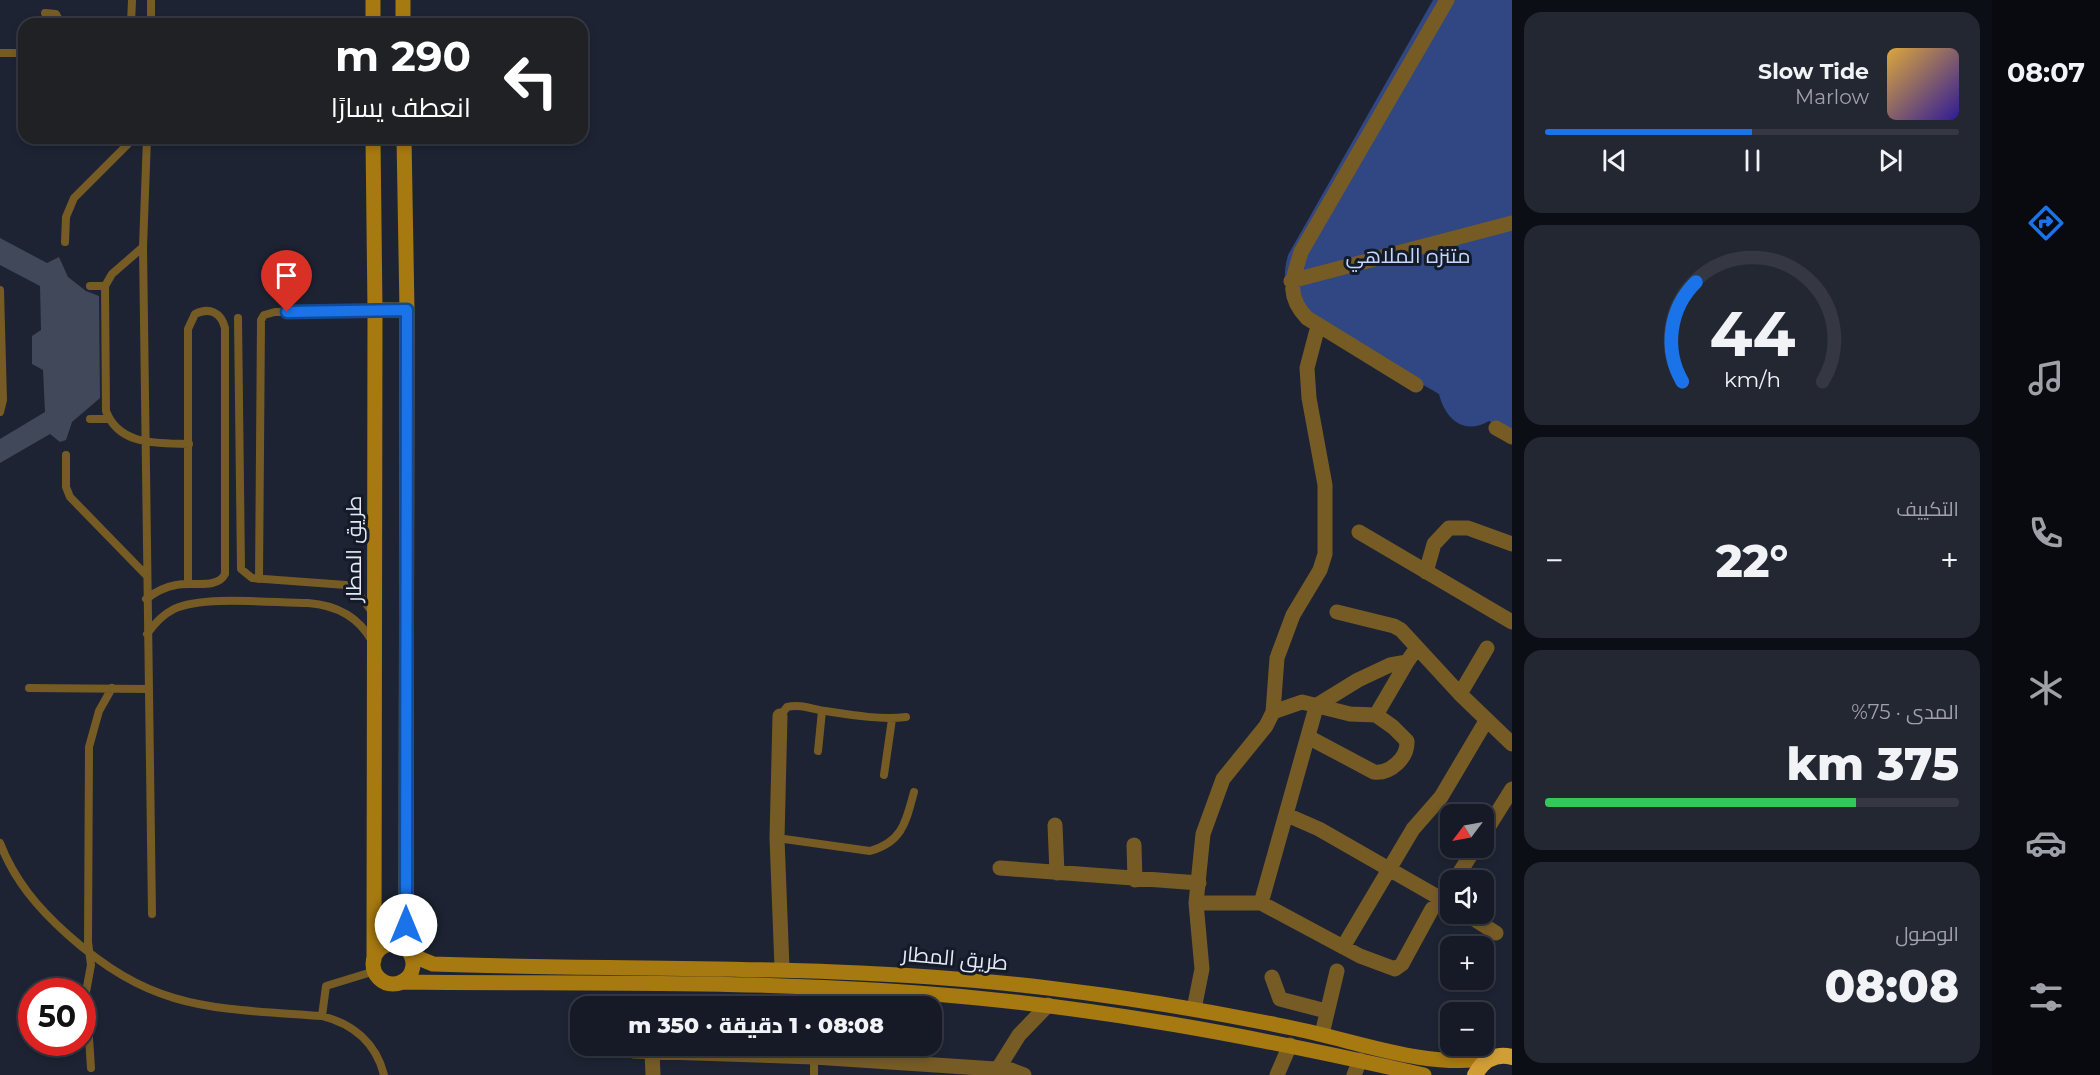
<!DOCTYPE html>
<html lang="ar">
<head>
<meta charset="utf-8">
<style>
  :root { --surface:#161a26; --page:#232732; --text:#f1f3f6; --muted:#9ea1a7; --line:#353843; --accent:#1a73e8 }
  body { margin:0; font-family:Montserrat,Cairo,sans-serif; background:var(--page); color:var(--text); direction:rtl; height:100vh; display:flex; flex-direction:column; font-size:22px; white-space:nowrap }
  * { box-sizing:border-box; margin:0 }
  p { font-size:20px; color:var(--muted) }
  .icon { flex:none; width:33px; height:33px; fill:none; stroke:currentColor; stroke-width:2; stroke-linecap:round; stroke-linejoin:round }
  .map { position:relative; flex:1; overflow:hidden; direction:ltr }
  .drawer { display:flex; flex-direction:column; gap:12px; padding:12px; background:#0c0e15; width:480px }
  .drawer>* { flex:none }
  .banner { position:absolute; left:18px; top:18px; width:570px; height:126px; border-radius:18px; box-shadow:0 3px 9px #0003,0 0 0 2px var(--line); direction:rtl; background:#202124; color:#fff; overflow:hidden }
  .needle { width:39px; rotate:238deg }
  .buttons { position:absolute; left:1440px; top:804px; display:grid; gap:12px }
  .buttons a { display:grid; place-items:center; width:54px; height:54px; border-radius:12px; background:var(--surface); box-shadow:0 3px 9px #0003,0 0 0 2px var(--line); font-size:30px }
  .speed { position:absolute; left:18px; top:978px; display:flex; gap:12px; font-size:30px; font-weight:700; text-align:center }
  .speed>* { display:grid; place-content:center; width:78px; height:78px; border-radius:50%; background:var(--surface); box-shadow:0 3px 9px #0003,0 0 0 2px var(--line); line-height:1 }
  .speed .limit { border:9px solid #d22; background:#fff; color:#111 }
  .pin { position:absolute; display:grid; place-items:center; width:51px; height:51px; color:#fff; margin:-62px -26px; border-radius:50% 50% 50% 0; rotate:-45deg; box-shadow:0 0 6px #0007 }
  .pin .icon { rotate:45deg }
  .me { position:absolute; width:66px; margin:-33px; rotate:0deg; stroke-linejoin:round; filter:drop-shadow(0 0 4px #0008) }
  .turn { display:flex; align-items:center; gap:21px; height:126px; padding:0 18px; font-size:27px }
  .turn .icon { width:78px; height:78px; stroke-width:2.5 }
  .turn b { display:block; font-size:42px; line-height:51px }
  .big { font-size:45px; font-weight:800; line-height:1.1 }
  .drawer .widget { flex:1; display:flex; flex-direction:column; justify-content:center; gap:9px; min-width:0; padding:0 21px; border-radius:18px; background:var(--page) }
  .drawer .dial { align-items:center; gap:0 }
  .dial svg { height:156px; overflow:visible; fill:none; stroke:var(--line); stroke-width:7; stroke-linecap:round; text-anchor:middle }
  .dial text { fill:var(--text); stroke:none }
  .song { display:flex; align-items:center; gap:18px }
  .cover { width:72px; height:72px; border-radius:9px; background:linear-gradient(135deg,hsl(40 70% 55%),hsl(250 70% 35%)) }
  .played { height:6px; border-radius:3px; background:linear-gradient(90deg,var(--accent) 50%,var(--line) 50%) }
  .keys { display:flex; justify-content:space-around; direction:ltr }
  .heat { display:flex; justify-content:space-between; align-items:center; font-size:33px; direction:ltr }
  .charge { height:9px; border-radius:4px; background:linear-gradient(90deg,#34c759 75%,var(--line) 0) }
  .trip { position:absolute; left:570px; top:996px; width:372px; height:60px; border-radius:18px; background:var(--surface); box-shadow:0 3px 9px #0003,0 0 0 2px var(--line); font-weight:800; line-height:60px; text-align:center; direction:rtl }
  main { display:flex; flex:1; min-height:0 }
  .tabs { display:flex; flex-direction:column; width:108px; justify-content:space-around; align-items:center; background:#090a0f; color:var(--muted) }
  .tabs .icon { width:42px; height:42px }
  .tabs .on { color:var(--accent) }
  .tabs b { font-size:27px; color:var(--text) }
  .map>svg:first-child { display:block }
  .green { fill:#304784 }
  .building { fill:#404859 }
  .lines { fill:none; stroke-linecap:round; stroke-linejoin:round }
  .service { stroke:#765b25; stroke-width:8 }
  .minor { stroke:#765b25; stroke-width:15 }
  .secondary { stroke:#a67911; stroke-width:15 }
  .trunk { stroke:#d19e36; stroke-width:16 }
  .route-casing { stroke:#114b97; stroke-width:15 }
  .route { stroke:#1a73e8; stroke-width:10 }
  .labels { text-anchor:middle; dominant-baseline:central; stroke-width:6; stroke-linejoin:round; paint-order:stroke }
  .park-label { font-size:21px; fill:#c4d6fe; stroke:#131a28 }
  .street-label { font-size:21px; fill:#e4e9f4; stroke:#131a28 }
</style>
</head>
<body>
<main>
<nav class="tabs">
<b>08:07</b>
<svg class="icon on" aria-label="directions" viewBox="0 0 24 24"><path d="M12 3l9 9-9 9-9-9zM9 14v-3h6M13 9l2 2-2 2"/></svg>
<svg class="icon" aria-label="music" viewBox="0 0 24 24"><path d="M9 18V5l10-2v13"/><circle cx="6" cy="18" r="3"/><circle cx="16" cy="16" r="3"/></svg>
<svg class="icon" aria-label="phone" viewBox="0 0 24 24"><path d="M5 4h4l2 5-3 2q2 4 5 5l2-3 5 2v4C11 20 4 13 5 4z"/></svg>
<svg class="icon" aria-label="climate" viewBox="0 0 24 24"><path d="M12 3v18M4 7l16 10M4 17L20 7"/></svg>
<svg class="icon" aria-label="car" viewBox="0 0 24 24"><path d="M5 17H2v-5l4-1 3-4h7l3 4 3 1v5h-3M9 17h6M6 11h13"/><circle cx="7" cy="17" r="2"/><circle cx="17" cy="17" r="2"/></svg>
<svg class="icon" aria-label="filters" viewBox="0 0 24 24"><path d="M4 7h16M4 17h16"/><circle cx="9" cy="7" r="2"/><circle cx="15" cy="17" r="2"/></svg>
</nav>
<section class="drawer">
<div class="widget">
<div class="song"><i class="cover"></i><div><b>Slow Tide</b><p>Marlow</p></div></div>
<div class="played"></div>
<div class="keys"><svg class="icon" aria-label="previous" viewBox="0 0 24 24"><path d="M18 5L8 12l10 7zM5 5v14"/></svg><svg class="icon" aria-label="pause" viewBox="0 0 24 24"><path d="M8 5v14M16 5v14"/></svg><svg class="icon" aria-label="next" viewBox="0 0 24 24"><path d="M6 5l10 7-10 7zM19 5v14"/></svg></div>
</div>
<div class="widget dial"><svg viewBox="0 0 100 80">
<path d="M14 69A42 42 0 1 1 86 69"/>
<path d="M14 69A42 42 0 0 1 21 18" stroke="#1a73e8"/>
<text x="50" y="56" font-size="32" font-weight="700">44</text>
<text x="50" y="72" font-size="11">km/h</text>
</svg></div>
<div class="widget"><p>التكييف</p>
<div class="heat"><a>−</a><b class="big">22°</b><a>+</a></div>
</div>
<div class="widget"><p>المدى · 75%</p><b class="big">375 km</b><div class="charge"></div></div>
<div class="widget"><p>الوصول</p><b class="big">08:08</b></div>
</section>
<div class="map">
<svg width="1512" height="1075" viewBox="0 0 1512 1075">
  <rect width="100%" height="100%" fill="#1d2332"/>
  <path class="green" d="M1433 0H1512V434L1489 421C1463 436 1445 418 1439 394L1300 314C1286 291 1281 281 1288 255Z"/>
  <path class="building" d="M0 238 47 263 59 257 68 277 86 291 99 296 100 398 72 422 66 440 60 442 50 434 0 463V439L45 412 43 370 32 364V336L41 330 40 286 0 265Z"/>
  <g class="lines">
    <path class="service" d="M45 13 56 14 61 24
      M131 24 132 0
      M151 24V0
      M0 53H24
      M147 138 143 247 152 914
      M65 242 66 217 74 198 134 138
      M143 247 112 274 105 286 106 411C119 446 158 443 189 444
      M90 286H105
      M0 290 3 400 0 412
      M238 318 241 569 252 578 346 585 359 594 372 612
      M90 419H109
      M66 455V487L70 497 146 575
      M259 579 261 320 264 315 275 312 375 310
      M146 599C155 592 165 587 176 585 191 581 217 590 225 574V328C221 312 209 307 195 314L188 329V583
      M147 634C154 624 162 615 174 609 202 595 274 603 308 603 335 605 358 616 372 641
      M29 688 148 689
      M780 716 787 707C801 704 811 709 825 711 851 715 880 720 906 717
      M818 751 822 711
      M884 775 892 719
      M777 838 870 851C903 842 906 821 914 792
      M0 843C14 880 38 908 67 934 154 1012 212 1008 322 1016 353 1024 376 1043 384 1075
      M322 1016 326 986 375 971
      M814 1057V1075
      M91 1068 86 992 91 965 88 942 89 747 99 711 112 688"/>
    <path class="minor" d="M1291 281 1512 223
      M1416 385 1307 318C1285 295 1293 279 1301 252L1447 0
      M1496 428 1512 437
      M1359 532 1512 622
      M1426 572 1434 544 1449 528H1468L1512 544
      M1337 612 1394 626 1401 630 1460 694 1512 744
      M1460 694 1487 648
      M1273 712 1302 702 1350 714 1376 715 1407 662
      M780 716 777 838 782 968
      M1308 737 1374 772C1390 774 1408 758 1407 741L1393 727 1376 715
      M1287 815 1319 829 1450 904
      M1055 825 1057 873
      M1484 834 1512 789
      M1134 845 1135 880
      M1000 868 1199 883
      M1455 880 1475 848
      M1196 903H1261L1360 956 1395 969 1402 964 1432 909 1444 899 1450 888
      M1261 903 1315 711 1319 704 1358 680 1390 665 1407 662 1416 649
      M1466 914 1496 933
      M1343 947 1413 829 1441 797 1486 721
      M1272 977 1280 999 1326 1011
      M1194 1009 1202 969 1196 903 1203 834 1223 779 1266 726 1273 712 1277 658 1293 615 1320 570 1325 554V485L1309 398 1307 368 1318 326
      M1322 1034 1337 971
      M633 1051 814 1057 1011 1070 1024 1075
      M652 1052 653 1075
      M994 1075 1019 1035 1048 1005
      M1277 1075 1290 1045
      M1354 1075 1360 1060"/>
    <path class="secondary" d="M373 24V0
      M403 24V0
      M373 138 375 310 374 960
      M404 138 407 310 406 949
      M375 310H407
      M373 964a20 20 0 1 1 40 0a20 20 0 1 1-40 0Z
      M411 955 433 964C640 971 841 963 1048 988 1132 998 1215 1012 1297 1029 1360 1042 1426 1069 1491 1058
      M401 982C573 984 747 980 918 993 1090 1005 1257 1037 1424 1075"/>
    <path class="trunk" d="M1475 1075C1483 1060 1496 1053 1512 1057"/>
  </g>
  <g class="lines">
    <defs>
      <path id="route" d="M287 312 407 310 406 925"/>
    </defs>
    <use href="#route" class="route-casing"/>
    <use href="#route" class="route"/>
  </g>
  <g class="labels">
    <g class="park-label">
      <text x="1408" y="255">متنزه الملاهي</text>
    </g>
    <g class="street-label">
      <text transform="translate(353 549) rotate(-90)">طريق المطار</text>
      <text transform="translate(955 958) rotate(5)">طريق المطار</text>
    </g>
  </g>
</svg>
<div class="buttons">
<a><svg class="needle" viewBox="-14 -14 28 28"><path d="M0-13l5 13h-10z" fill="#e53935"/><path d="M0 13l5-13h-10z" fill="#9ea1a7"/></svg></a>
<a><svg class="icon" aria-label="sound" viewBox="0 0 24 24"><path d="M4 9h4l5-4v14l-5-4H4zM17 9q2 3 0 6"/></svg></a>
<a>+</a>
<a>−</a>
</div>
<div class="speed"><div class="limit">50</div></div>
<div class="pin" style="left:287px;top:312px;background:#d93025"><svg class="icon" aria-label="arrive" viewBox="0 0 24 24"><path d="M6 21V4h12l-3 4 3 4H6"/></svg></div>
<svg class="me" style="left:406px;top:925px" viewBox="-20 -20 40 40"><circle r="19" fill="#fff"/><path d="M0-13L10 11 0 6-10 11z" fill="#1a73e8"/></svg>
<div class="trip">08:08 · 1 دقيقة · 350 m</div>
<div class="banner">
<div class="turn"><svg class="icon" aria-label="left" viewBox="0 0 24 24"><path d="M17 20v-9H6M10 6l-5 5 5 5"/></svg><div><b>290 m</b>انعطف يسارًا</div></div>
</div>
</div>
</main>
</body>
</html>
